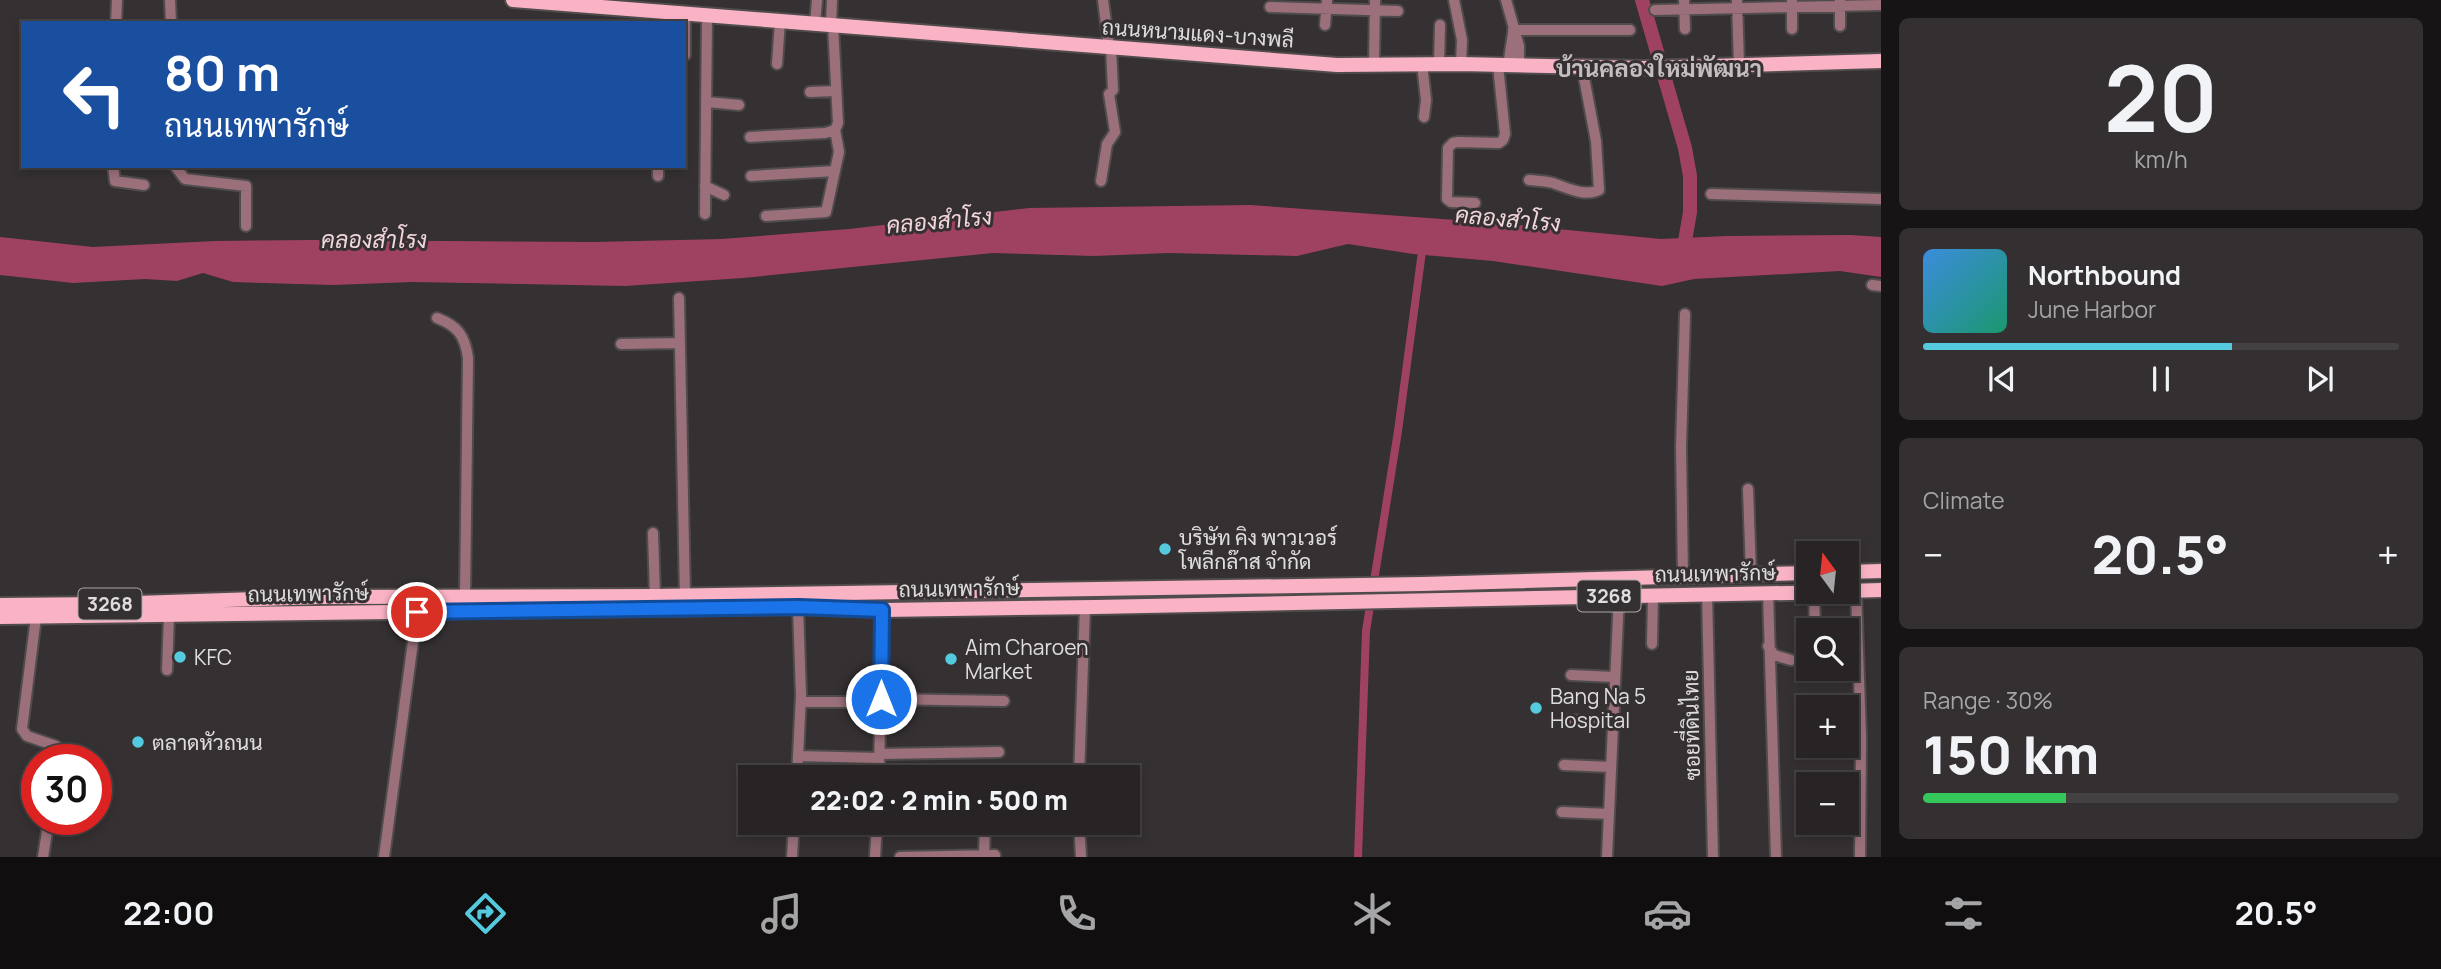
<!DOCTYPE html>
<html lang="en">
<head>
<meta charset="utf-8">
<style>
  :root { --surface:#282425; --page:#343032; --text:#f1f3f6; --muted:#a5a4a7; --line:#444142; --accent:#55cadf }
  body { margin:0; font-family:Manrope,Sarabun,sans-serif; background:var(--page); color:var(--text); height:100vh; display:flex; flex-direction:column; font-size:26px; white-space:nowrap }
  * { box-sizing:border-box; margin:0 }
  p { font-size:23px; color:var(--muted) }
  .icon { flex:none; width:38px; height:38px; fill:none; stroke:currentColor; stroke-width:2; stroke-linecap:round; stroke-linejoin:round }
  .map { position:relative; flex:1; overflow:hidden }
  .side { display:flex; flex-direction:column; gap:18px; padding:18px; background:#161414; width:560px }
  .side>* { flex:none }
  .top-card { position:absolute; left:21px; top:21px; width:665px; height:147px; border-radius:0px; box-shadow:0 4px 10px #0003,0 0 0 2px var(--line); background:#1a4fa0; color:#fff; overflow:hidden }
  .needle { width:46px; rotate:345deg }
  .buttons { position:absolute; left:1796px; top:541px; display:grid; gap:14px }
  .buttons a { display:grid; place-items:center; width:63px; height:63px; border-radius:0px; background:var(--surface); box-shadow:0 4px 10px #0003,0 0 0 2px var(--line); font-size:35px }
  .speed { position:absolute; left:21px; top:744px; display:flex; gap:14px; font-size:35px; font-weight:700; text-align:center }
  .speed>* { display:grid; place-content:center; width:91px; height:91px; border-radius:50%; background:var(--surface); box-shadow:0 4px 10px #0003,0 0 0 2px var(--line); line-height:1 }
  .speed .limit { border:10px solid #d22; background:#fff; color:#111 }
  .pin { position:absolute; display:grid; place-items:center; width:60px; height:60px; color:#fff; margin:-30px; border:4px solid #fff; border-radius:50%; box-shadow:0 2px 7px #0007 }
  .me { position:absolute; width:77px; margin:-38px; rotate:0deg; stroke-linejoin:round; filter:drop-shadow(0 0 5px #0008) }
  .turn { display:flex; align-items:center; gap:24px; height:147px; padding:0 28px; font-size:32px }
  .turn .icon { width:91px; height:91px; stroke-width:2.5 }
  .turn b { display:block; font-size:49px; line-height:60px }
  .big { font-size:52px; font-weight:800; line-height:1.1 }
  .side .tile { flex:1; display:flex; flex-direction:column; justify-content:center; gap:10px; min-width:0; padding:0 24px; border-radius:10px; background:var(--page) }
  .side .dial { align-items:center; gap:0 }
  .dial b { font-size:91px; line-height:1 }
  .song { display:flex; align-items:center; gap:21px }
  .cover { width:84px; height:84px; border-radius:10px; background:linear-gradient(135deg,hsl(210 70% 55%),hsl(160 70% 35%)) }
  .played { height:7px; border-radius:4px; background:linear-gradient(90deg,var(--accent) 65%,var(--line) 65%) }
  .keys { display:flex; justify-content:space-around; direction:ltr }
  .heat { display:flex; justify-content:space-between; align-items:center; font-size:38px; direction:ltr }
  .charge { height:10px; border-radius:5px; background:linear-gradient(90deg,#34c759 30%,var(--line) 0) }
  .trip { position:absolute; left:738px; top:765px; width:402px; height:70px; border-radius:0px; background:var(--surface); box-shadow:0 4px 10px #0003,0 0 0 2px var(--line); font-weight:800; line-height:70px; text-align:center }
  .tabs { display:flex; height:112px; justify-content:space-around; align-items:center; background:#100e0f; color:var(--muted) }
  .tabs .icon { width:49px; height:49px }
  .tabs .current { color:var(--accent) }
  .tabs b { font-size:32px; color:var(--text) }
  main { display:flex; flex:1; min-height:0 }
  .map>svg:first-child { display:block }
  .water { fill:#9f4261 }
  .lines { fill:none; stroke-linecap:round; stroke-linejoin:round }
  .canal { stroke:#9f4261; stroke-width:8 }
  .river { stroke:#9f4261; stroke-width:14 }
  .minor-casing { stroke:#504c4d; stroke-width:14 }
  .major-casing { stroke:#504c4d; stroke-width:18 }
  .minor { stroke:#9b707b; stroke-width:10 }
  .major { stroke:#fab3c5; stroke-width:14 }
  .route-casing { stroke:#114b97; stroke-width:18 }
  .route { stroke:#1a73e8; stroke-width:12 }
  .poi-dot { fill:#55cadf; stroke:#353031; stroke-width:2.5 }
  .labels { text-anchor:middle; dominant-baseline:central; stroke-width:6; stroke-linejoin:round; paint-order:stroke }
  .shield { fill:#353031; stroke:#ada9a9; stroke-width:2 }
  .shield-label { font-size:19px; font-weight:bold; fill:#e0dddd }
  .street-label { font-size:21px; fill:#e0dddd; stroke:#353031 }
  .poi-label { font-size:21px; fill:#e0dddd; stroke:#353031; text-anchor:start }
  .water-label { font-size:23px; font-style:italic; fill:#f1d6dc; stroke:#353031 }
  .quarter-label { font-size:24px; font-weight:bold; fill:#c5bec0; stroke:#353031 }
</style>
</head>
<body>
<main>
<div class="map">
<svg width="1881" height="857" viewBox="0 0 1881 857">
  <rect width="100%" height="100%" fill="#353031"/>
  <path class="water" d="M1250 205 1497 223 1661 239 1727 236 1850 235 1881 237V277L1840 271 1694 279 1662 286 1493 261 1413 254 1348 244 1297 256 1169 253 1094 256 993 253 743 278 625 286 413 282 333 285 233 282 203 273 177 281 145 279 73 283 0 275V237L93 247 215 241 314 240 596 242 721 239 849 229 1029 208Z"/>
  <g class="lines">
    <path class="canal" d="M1358 857 1366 631 1398 431 1423 244"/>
    <path class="river" d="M1642 0 1685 148 1690 176V212L1683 253"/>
    <defs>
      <path id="minor" d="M170 0 171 23
        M1103 0 1109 47
        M1454 0 1462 40 1461 64
        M1506 0 1519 46V67
        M1684 0 1685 29
        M1737 1 1739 65
        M1792 1V29
        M1270 7 1398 11
        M1655 10 1881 5
        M116 23 117 0
        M815 24 817 0
        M831 25 832 0
        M1325 25 1327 0
        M1840 26V1
        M1513 30H1630
        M685 55V13
        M777 64 780 21
        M1374 64 1375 0
        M1422 64 1426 100 1424 117
        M1439 64 1440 25
        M1508 66 1513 33
        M810 92 836 91
        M707 102 739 105
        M750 137 825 133 835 130 838 123 833 25
        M113 166 115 181 144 185
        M175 166 185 179 246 186V226
        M658 176V166
        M751 176 835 171
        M1529 180C1537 181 1546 181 1553 183 1567 188 1585 197 1599 190L1596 141 1582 67
        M1101 181 1107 144 1115 132 1109 94 1113 90 1111 47
        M705 186 724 195
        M1711 194 1881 199
        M1475 203 1451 202 1447 199 1448 148 1453 143 1458 142 1499 143 1503 140 1505 134 1498 65
        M705 214 707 15
        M766 216 826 212 839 152 835 130
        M1872 285 1881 286
        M679 298 685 596
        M437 318C458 326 465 336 468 358L465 596
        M621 344 680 343
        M1748 489 1751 574
        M653 533 655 596
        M1683 576 1681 447 1685 314
        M1856 591 1861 738 1860 857
        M1768 592 1776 857
        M1814 592 1815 628
        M1707 593 1713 857
        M36 617 22 729 27 736 56 746 57 760
        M1652 644 1653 595
        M1768 646 1774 655 1791 660
        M167 670 169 616
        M1571 675 1614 677
        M882 699 1004 701
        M801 702H882
        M1569 720 1613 722
        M880 754 999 752
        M798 756 879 758
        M1564 765 1611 767
        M797 777 801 695 798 607
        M879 777 882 610
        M1079 777 1085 607
        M1562 812 1609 814
        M1079 822 1081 857
        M916 828V822
        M984 856 985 822
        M43 857 49 819
        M384 857 417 612
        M792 857 794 822
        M875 857 877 822
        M900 857 995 855
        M1607 857 1619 596"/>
      <path id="major" d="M513 0 1337 65 1461 64 1643 68 1881 61
        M1846 572 1881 571
        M1846 591 1881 590
        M0 605 107 604 320 597 655 596 1422 584 1808 573
        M0 617 798 607 882 610 1095 607 1835 592"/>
    </defs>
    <use href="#minor" class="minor-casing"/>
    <use href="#major" class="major-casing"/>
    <use href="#minor" class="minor"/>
    <use href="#major" class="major"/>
  </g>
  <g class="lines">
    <defs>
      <path id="route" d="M417 612 799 607 882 610 881 699"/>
    </defs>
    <use href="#route" class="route-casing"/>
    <use href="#route" class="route"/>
  </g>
  <g class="poi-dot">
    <circle cx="1165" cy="549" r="7"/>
    <circle cx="180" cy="657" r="7"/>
    <circle cx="951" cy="659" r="7"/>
    <circle cx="1536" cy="708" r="7"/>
    <circle cx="138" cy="742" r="7"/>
  </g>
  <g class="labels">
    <g class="shield">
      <rect x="1577.5" y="580.5" width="63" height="31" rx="5"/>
      <rect x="78.5" y="588.5" width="63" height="31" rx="5"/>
    </g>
    <g class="shield-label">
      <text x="1609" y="596">3268</text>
      <text x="110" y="604">3268</text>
    </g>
    <g class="street-label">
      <text transform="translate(1198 33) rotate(4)">ถนนหนามแดง-บางพลี</text>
      <text transform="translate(1715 573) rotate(-1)">ถนนเทพารักษ์</text>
      <text transform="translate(959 588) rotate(-1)">ถนนเทพารักษ์</text>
      <text transform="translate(308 593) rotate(-1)">ถนนเทพารักษ์</text>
      <text transform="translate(1691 725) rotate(-91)">ซอยที่ดินไทย</text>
    </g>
    <g class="poi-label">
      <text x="1179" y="537">บริษัท คิง พาวเวอร์<tspan x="1179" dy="24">โพลีกล๊าส จำกัด</tspan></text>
      <text x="965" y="647">Aim Charoen<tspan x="965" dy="24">Market</tspan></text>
      <text x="194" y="657">KFC</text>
      <text x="1550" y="696">Bang Na 5<tspan x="1550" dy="24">Hospital</tspan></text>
      <text x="152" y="742">ตลาดหัวถนน</text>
    </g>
    <g class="water-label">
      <text transform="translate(1508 218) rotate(5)">คลองสำโรง</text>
      <text transform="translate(939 220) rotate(-5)">คลองสำโรง</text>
      <text x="374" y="239">คลองสำโรง</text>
    </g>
    <g class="quarter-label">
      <text x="1659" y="67">บ้านคลองใหม่พัฒนา</text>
    </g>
  </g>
</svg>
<div class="buttons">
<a><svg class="needle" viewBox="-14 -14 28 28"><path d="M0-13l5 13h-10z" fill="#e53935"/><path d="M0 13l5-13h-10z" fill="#a5a4a7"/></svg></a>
<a><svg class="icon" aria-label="search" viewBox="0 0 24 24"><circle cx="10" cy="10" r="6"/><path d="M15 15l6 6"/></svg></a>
<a>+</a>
<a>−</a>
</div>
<div class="speed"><div class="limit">30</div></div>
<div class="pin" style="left:417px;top:612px;background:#d93025"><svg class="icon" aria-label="arrive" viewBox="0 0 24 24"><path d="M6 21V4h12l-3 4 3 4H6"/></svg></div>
<svg class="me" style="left:881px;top:699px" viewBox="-20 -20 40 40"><circle r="17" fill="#1a73e8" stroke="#fff" stroke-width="3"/><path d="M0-11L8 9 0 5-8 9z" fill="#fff"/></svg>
<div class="trip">22:02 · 2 min · 500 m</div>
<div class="top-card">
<div class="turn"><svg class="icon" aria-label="left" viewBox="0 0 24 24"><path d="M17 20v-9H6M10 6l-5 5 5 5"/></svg><div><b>80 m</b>ถนนเทพารักษ์</div></div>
</div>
</div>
<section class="side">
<div class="tile dial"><b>20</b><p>km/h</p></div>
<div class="tile">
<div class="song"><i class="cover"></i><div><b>Northbound</b><p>June Harbor</p></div></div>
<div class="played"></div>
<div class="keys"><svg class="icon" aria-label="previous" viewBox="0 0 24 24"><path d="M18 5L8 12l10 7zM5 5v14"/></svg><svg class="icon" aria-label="pause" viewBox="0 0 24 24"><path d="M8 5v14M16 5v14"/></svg><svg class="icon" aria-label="next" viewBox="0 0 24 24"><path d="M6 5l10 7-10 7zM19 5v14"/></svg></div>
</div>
<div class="tile"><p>Climate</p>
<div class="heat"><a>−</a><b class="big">20.5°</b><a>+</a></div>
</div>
<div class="tile"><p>Range · 30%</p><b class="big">150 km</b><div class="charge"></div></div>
</section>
</main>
<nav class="tabs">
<b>22:00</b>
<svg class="icon current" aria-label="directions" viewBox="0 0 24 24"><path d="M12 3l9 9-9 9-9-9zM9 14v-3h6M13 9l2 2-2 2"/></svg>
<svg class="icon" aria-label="music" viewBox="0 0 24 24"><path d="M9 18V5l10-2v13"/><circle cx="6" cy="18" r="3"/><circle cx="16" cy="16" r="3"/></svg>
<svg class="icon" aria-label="phone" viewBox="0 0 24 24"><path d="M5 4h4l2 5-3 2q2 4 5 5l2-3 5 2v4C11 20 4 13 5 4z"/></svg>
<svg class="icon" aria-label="climate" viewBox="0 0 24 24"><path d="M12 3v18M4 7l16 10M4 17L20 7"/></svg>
<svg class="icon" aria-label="car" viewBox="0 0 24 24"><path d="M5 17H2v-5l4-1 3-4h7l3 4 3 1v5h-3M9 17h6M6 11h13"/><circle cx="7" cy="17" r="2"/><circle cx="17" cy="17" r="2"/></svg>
<svg class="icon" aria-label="filters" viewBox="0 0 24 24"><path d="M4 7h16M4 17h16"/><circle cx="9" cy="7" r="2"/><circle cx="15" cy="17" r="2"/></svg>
<b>20.5°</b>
</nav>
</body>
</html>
